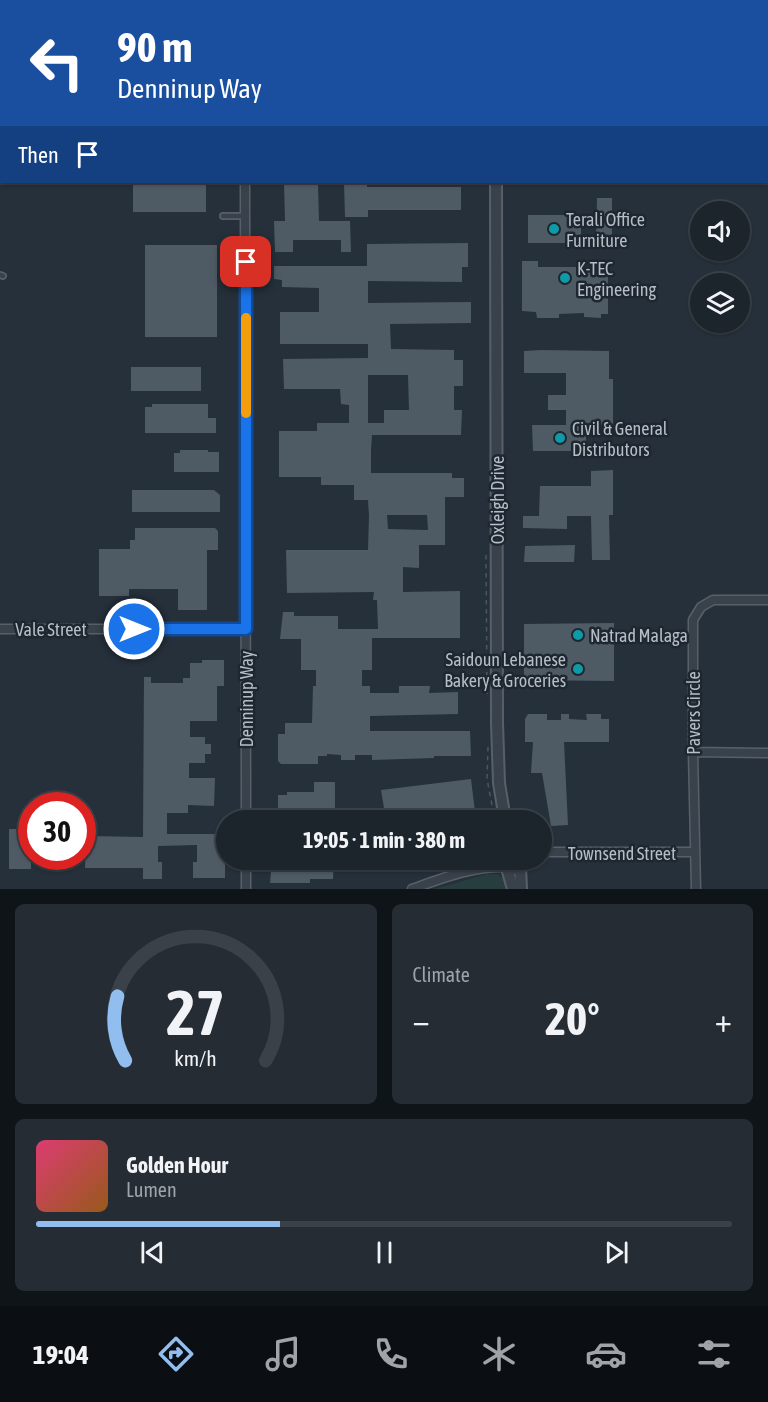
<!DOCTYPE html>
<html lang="en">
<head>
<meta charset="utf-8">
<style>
  :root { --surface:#1c242c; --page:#252c34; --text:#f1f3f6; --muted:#a0a4a9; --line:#3a4148; --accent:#91bdef }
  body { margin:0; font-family:"Asap Condensed",sans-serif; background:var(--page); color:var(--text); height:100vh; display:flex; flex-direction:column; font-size:22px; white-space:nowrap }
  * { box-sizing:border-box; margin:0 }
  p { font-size:20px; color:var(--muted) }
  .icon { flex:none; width:33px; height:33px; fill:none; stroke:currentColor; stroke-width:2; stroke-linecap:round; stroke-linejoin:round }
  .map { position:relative; height:889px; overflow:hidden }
  .panel { display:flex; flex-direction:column; gap:15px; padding:15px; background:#0f1418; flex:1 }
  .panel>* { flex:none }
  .hud { position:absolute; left:0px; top:0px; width:768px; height:183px; box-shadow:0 2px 4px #0004,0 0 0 2px var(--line); background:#1a4fa0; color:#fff; overflow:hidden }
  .controls { position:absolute; left:690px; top:201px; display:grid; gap:12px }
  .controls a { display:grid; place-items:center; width:60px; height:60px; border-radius:50%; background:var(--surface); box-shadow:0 2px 4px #0004,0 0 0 2px var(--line); font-size:30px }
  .speed { position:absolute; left:18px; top:792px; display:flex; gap:12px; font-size:30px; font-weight:700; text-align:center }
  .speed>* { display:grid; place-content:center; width:78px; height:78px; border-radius:50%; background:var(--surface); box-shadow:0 2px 4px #0004,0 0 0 2px var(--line); line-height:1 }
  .speed .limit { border:9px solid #d22; background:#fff; color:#111 }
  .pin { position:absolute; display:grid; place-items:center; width:51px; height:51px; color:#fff; margin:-26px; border-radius:12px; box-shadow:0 3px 9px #0006 }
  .me { position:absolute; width:66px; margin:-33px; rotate:90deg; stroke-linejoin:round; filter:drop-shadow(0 0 4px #0008) }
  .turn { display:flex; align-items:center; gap:21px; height:126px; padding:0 18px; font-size:27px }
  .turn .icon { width:78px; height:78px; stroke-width:2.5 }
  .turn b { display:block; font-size:42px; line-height:51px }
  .then { display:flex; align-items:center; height:57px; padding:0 18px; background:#0003; gap:12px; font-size:22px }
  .big { font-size:45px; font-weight:700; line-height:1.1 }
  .panel .widget { flex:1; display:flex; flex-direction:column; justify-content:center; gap:9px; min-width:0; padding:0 21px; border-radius:9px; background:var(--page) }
  .panel .dial { align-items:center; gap:0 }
  .dial svg { height:156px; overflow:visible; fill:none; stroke:var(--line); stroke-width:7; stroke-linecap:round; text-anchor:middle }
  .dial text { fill:var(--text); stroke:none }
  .song { display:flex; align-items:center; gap:18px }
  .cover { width:72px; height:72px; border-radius:9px; background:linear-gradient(135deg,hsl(340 70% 55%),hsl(30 70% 35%)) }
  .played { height:6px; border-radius:3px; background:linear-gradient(90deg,var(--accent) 35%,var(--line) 35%) }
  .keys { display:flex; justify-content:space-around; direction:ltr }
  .heat { display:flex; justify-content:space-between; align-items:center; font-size:33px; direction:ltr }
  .panel .tiles { flex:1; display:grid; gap:15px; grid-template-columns:1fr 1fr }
  .widget:last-child { grid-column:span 2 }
  .trip { position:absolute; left:216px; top:810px; width:336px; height:60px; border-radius:30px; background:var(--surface); box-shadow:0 2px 4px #0004,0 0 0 2px var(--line); font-weight:700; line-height:60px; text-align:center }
  .menu { display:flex; height:96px; justify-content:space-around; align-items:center; background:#0b0e12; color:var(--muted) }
  .menu .icon { width:42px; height:42px }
  .menu .on { color:var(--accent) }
  .menu b { font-size:27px; color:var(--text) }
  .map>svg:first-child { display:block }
  .green { fill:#283d3d }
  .building { fill:#4e5b65; fill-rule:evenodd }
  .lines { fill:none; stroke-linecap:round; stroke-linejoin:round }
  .service-casing { stroke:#576069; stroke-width:8 }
  .minor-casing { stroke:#576069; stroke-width:11 }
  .tertiary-casing { stroke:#576069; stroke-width:14 }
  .path { stroke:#475a5b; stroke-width:1.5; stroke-dasharray:4.5 4.5; stroke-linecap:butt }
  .service { stroke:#39424b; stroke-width:4.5 }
  .minor { stroke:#39424b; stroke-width:8 }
  .tertiary { stroke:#39424b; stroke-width:10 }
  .route-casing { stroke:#114b97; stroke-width:15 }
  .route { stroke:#1a73e8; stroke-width:10 }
  .slow { stroke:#f59e0b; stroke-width:10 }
  .culture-dot { fill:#0f9aa8; stroke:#1e2730; stroke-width:2 }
  .labels { text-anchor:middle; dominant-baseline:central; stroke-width:5; stroke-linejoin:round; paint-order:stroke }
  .poi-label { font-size:18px; fill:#b5bdc6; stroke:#1e2730; text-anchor:start }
  .street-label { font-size:18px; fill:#b5bdc6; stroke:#1e2730 }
</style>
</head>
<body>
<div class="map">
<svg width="768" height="889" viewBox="0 0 768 889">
  <rect width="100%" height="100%" fill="#25303b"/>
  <path class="green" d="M487 874H498L506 882 507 889H434Z"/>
  <path class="building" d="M133 182H206V212H133Z
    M344 182H367V187H461V210H368V217H345Z
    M284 184H318L319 221H350L351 252H341V240H293V252H275L274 221H285Z
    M597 198H612V244H596Z
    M528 215H581V243H528Z
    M468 243V267H462V282L368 281V303L471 302V323L390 324 391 349 454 350V360H463V386H454V410H462L461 435H372L371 450V473H452V478H464V497H445V545H419V568L403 567V592L460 591V638H372V670H362V686H370V693H399V686H430L429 693 458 692V714L370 716V731H470L471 756H434V758L372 760V755H355V760H341V755L327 754V756H318V764H281L278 761V734H285V723H312L313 686H316V670H301V639H280L283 612H294V616H338V629H378L377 600H373L374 592 287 593 286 550H368L369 516 368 500H354V485H321V477H279V431H317V423H349V405L341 404 340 389H284L283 359 368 358V344H280V312H319V288L282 287V280L274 279V266H367V244ZM368 375H408L409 410H384V423H368ZM387 515H427L428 530 388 529Z
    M145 245H217V337H145Z
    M522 261H538V267H608V314H601V318L584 317V313L559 314V318H537L536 312 522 311Z
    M541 350 609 351V379H613V425H586V451H533L532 425H566V410H548V395H566V373H524V351Z
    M131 367H201V391H131Z
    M152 404H208V418H216V433H145V407H152Z
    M180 450H208V452H219V472H174V453H180Z
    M613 470V515H609L610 560H592L591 516H567V529L523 528V516H539L540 486H591V471Z
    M132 490H214L220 495V512H132Z
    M135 528H215L218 531V550H207V610H178V589H129V596H99V549H130V540H135Z
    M575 545 574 562H524L525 546Z
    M614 623V681L524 680V624Z
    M202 660H224V686H217V721H190V737H205V744H211V754H205V763H189V778H215L214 806 188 805V813H167V834H225V878H193V862H197V845L158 846V862H162V879H143V868H85L86 836 143 837 144 677H151V683H183V678H190V663H202Z
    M528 714H547V720H561V714H569V719L587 720 586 714H601V719H609V742H564L568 825 551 826 542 773H531L533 742H525V719Z
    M471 779 476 820H386L381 790Z
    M314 782H335V820L278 819V795H287V792H314Z
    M9 829H31V869H9Z
    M279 860H334L333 879H310V883H270L272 861H279Z"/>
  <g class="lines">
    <defs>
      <path id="service" d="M618 0V2
        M681 2V0
        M746 2 747 0
        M766 23H768
        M223 216H245
        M0 275 3 276"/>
      <path id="minor" d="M245 182 246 820
        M0 629H246
        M693 752 768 753
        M542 852H695
        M466 869 475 863 489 860
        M246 889V860
        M412 889C443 878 473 866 507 867
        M696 889 693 752V620L701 607 713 600H768"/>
      <path id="tertiary" d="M495 2V0
        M496 182 497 723 499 783 505 820
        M502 860 507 867 514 869 520 866 523 860
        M520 866 521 889
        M507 868 513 889"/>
    </defs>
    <use href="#service" class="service-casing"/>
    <use href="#minor" class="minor-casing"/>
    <use href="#tertiary" class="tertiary-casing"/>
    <path class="path" d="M486 555 487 694
      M488 747 487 779 492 805"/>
    <use href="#service" class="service"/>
    <use href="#minor" class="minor"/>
    <use href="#tertiary" class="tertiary"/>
  </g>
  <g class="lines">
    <defs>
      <path id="route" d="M134 629H246V262"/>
    </defs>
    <use href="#route" class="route-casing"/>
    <use href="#route" class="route"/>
    <path class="slow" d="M246 318V413"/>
  </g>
  <g class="culture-dot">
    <circle cx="554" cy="229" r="6"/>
    <circle cx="565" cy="278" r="6"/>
    <circle cx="560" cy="438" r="6"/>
    <circle cx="578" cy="635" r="6"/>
    <circle cx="578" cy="669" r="6"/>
  </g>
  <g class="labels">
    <g class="poi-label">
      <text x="566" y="219">Terali Office<tspan x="566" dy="21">Furniture</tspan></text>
      <text x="577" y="268">K-TEC<tspan x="577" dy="21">Engineering</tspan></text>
      <text x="572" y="428">Civil &amp; General<tspan x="572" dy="21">Distributors</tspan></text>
      <text x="590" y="635">Natrad Malaga</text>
      <text x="566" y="659" text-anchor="end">Saidoun Lebanese<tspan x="566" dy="21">Bakery &amp; Groceries</tspan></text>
    </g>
    <g class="street-label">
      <text transform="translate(497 500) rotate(-90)">Oxleigh Drive</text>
      <text x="51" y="629">Vale Street</text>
      <text transform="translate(246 699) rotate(-90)">Denninup Way</text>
      <text transform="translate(693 713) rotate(-90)">Pavers Circle</text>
      <text x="622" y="853">Townsend Street</text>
    </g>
  </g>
</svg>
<div class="controls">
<a><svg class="icon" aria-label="sound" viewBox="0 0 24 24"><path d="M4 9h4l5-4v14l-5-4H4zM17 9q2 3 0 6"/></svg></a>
<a><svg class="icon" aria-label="layers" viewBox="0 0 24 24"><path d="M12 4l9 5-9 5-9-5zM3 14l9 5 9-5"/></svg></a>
</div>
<div class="speed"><div class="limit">30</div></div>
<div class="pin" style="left:246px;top:262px;background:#d93025"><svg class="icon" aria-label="arrive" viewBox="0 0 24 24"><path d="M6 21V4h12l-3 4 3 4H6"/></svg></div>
<svg class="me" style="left:134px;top:629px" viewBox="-20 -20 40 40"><circle r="17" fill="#1a73e8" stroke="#fff" stroke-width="3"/><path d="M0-11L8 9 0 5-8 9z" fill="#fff"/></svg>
<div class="trip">19:05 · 1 min · 380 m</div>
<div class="hud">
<div class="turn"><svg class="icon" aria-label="left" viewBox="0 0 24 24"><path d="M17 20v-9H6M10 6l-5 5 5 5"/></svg><div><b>90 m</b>Denninup Way</div></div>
<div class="then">Then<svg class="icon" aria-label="arrive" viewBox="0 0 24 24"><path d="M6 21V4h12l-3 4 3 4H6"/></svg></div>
</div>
</div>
<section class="panel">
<div class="tiles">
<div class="widget dial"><svg viewBox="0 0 100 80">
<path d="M14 69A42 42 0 1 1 86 69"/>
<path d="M14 69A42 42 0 0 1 10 36" stroke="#91bdef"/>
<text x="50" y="56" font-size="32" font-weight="700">27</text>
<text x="50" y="72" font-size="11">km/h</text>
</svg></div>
<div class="widget"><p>Climate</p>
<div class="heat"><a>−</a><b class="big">20°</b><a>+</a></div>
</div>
<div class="widget">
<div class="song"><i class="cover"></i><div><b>Golden Hour</b><p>Lumen</p></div></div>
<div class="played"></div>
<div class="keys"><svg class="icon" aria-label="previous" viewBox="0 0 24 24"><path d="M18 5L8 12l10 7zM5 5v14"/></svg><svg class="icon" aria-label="pause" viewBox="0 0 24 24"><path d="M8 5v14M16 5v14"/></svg><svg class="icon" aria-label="next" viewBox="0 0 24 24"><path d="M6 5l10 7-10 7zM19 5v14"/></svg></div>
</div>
</div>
</section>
<nav class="menu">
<b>19:04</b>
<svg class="icon on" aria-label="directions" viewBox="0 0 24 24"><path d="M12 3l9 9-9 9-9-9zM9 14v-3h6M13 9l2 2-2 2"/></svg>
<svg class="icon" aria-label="music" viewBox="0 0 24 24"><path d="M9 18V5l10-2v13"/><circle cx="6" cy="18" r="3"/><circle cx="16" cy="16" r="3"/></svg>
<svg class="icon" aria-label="phone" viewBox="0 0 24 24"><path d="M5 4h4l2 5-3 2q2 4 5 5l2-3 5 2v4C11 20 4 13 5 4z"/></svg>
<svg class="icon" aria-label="climate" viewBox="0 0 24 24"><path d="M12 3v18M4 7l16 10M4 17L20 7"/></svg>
<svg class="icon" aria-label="car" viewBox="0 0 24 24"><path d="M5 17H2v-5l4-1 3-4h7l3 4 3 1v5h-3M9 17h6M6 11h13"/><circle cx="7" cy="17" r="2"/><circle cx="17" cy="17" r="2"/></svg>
<svg class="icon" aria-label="filters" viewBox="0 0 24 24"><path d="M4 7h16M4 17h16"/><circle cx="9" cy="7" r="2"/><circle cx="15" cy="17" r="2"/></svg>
</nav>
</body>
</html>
